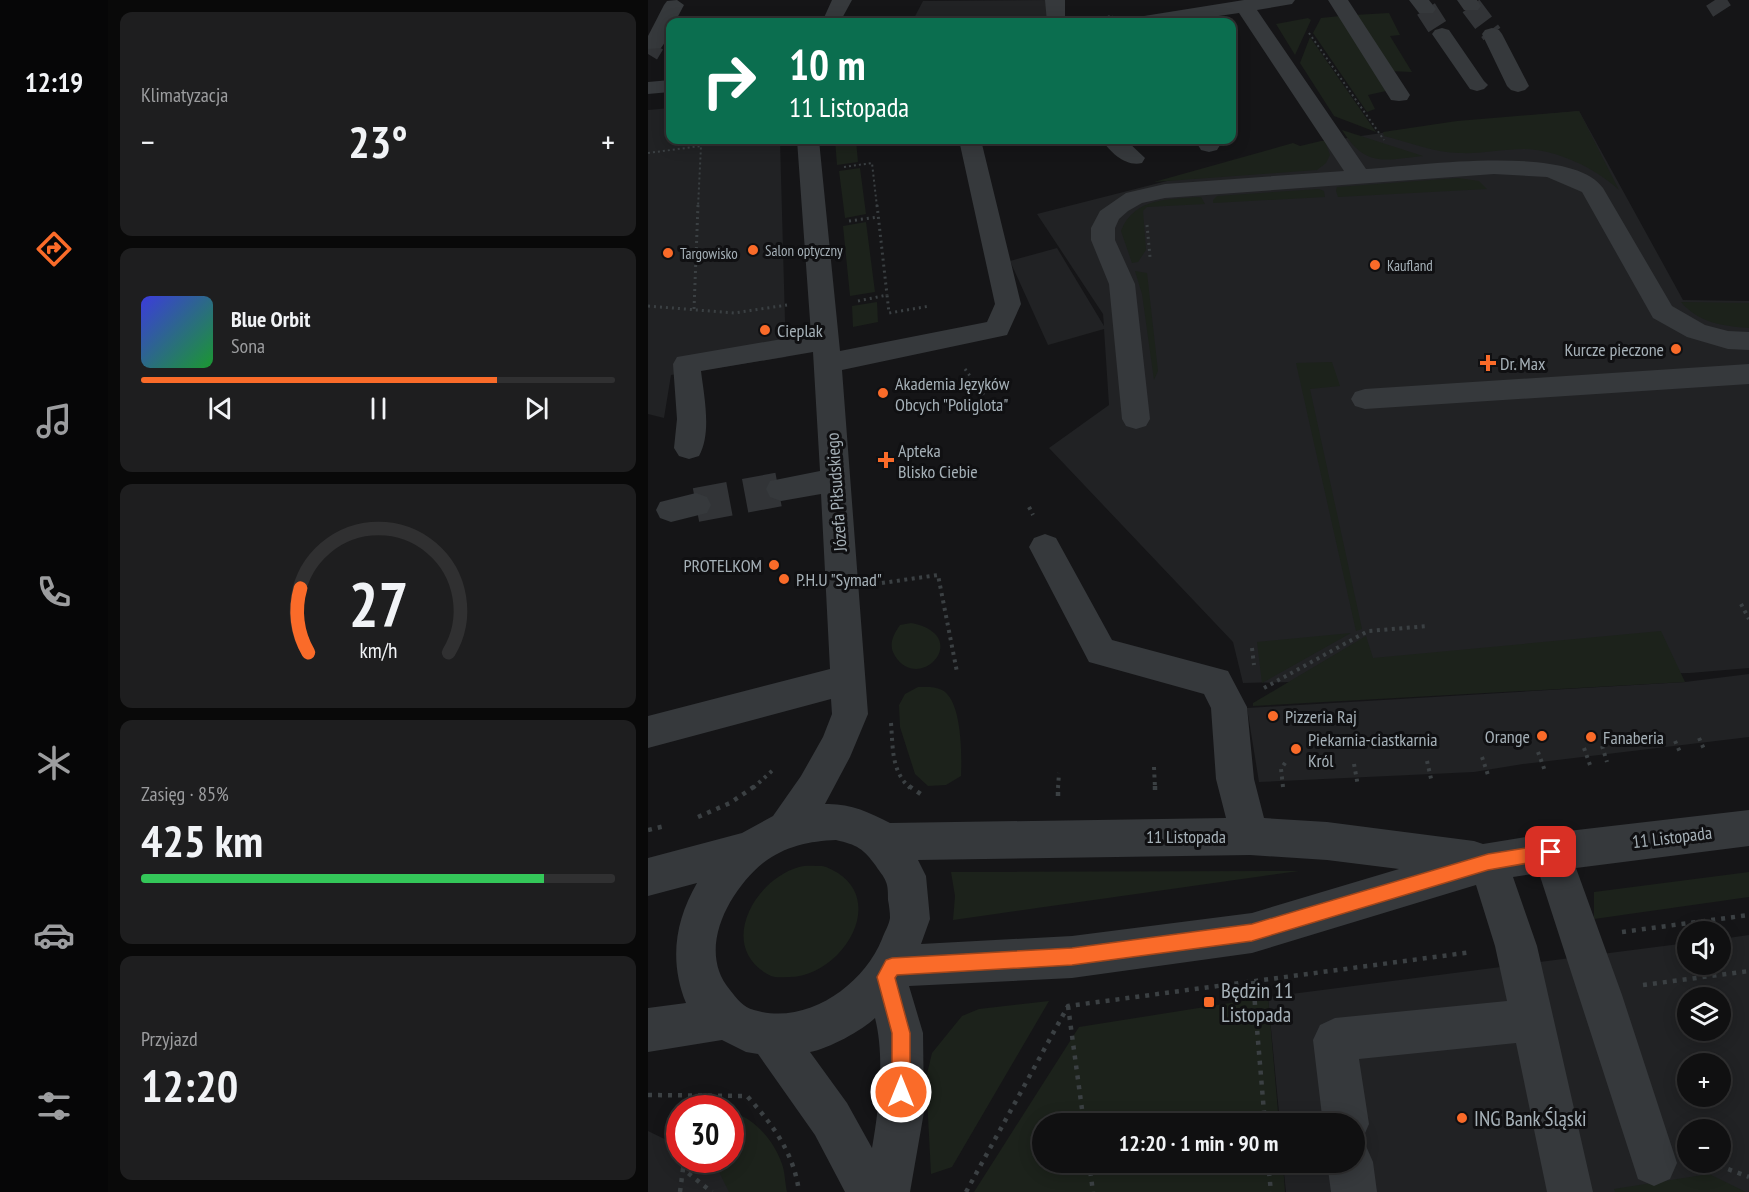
<!DOCTYPE html>
<html lang="pl">
<head>
<meta charset="utf-8">
<style>
  :root { --surface:#101011; --page:#1e1e1f; --text:#f1f3f6; --muted:#9c9d9f; --line:#303031; --accent:#fa6b29 }
  body { margin:0; font-family:"PT Sans Narrow",sans-serif; background:var(--page); color:var(--text); height:100vh; display:flex; flex-direction:column; font-size:22px; white-space:nowrap }
  * { box-sizing:border-box; margin:0 }
  p { font-size:20px; color:var(--muted) }
  .icon { flex:none; width:33px; height:33px; fill:none; stroke:currentColor; stroke-width:2; stroke-linecap:round; stroke-linejoin:round }
  .map { position:relative; flex:1; overflow:hidden }
  .side { display:flex; flex-direction:column; gap:12px; padding:12px; background:#090909; width:540px }
  .side>* { flex:none }
  .guide { position:absolute; left:18px; top:18px; width:570px; height:126px; border-radius:12px; box-shadow:0 3px 15px #0003,0 0 0 2px var(--line); background:#0b6e4f; color:#fff; overflow:hidden }
  .controls { position:absolute; left:1029px; top:921px; display:grid; gap:12px }
  .controls a { display:grid; place-items:center; width:54px; height:54px; border-radius:50%; background:var(--surface); box-shadow:0 3px 15px #0003,0 0 0 2px var(--line); font-size:30px }
  .speed { position:absolute; left:18px; top:1095px; display:flex; gap:12px; font-size:30px; font-weight:700; text-align:center }
  .speed>* { display:grid; place-content:center; width:78px; height:78px; border-radius:50%; background:var(--surface); box-shadow:0 3px 15px #0003,0 0 0 2px var(--line); line-height:1 }
  .speed .limit { border:9px solid #d22; background:#fff; color:#111 }
  .pin { position:absolute; display:grid; place-items:center; width:51px; height:51px; color:#fff; margin:-26px; border-radius:12px; box-shadow:0 3px 9px #0006 }
  .me { position:absolute; width:66px; margin:-33px; rotate:0deg; stroke-linejoin:round; filter:drop-shadow(0 0 4px #0008) }
  .turn { display:flex; align-items:center; gap:21px; height:126px; padding:0 24px; font-size:27px }
  .turn .icon { width:78px; height:78px; stroke-width:2.5 }
  .turn b { display:block; font-size:42px; line-height:51px }
  .big { font-size:45px; font-weight:700; line-height:1.1 }
  .side .card { flex:1; display:flex; flex-direction:column; justify-content:center; gap:9px; min-width:0; padding:0 21px; border-radius:12px; background:var(--page) }
  .side .dial { align-items:center; gap:0 }
  .dial svg { height:156px; overflow:visible; fill:none; stroke:var(--line); stroke-width:7; stroke-linecap:round; text-anchor:middle }
  .dial text { fill:var(--text); stroke:none }
  .song { display:flex; align-items:center; gap:18px }
  .cover { width:72px; height:72px; border-radius:9px; background:linear-gradient(135deg,hsl(240 70% 55%),hsl(130 70% 35%)) }
  .played { height:6px; border-radius:3px; background:linear-gradient(90deg,var(--accent) 75%,var(--line) 75%) }
  .keys { display:flex; justify-content:space-around; direction:ltr }
  .heat { display:flex; justify-content:space-between; align-items:center; font-size:33px; direction:ltr }
  .charge { height:9px; border-radius:4px; background:linear-gradient(90deg,#34c759 85%,var(--line) 0) }
  .trip { position:absolute; left:384px; top:1113px; width:333px; height:60px; border-radius:30px; background:var(--surface); box-shadow:0 3px 15px #0003,0 0 0 2px var(--line); font-weight:700; line-height:60px; text-align:center }
  main { display:flex; flex:1; min-height:0 }
  .tabs { display:flex; flex-direction:column; width:108px; justify-content:space-around; align-items:center; background:#060607; color:var(--muted) }
  .tabs .icon { width:42px; height:42px }
  .tabs .selected { color:var(--accent) }
  .tabs b { font-size:27px; color:var(--text) }
  .map>svg:first-child { display:block }
  .built { fill:#212224; fill-rule:evenodd }
  .green { fill:#1c221b }
  .lines { fill:none; stroke-linecap:round; stroke-linejoin:round }
  .minor-tunnel-far1 { stroke:#323437; stroke-width:21; stroke-dasharray:21 10; stroke-linecap:butt }
  .minor-tunnel { stroke:#323437; stroke-width:34; stroke-dasharray:34 16; stroke-linecap:butt }
  .path-far3 { stroke:#3b4043; stroke-width:2; stroke-dasharray:2 3; stroke-linecap:butt }
  .path-far2 { stroke:#3b4043; stroke-width:3; stroke-dasharray:2 4; stroke-linecap:butt }
  .path-far1 { stroke:#3b4043; stroke-width:4; stroke-dasharray:3 4.5; stroke-linecap:butt }
  .path { stroke:#3b4043; stroke-width:4.5; stroke-dasharray:4 6; stroke-linecap:butt }
  .minor { fill:#36393c; fill-rule:evenodd }
  .route { fill:#fa6b29; stroke:#a2461b; stroke-width:1.5 }
  .poi-dot { fill:#fa6b29; stroke:#101012; stroke-width:2 }
  .labels { text-anchor:middle; dominant-baseline:central; stroke-width:6; stroke-linejoin:round; paint-order:stroke }
  .far-poi-label { font-size:15px; fill:#a6b1b8; stroke:#101012; text-anchor:start }
  .poi-label { font-size:18px; fill:#a6b1b8; stroke:#101012; text-anchor:start }
  .street-label { font-size:18px; fill:#a6b1b8; stroke:#101012 }
  .near-poi-label { font-size:21px; fill:#a6b1b8; stroke:#101012; text-anchor:start }
</style>
</head>
<body>
<main>
<nav class="tabs">
<b>12:19</b>
<svg class="icon selected" aria-label="directions" viewBox="0 0 24 24"><path d="M12 3l9 9-9 9-9-9zM9 14v-3h6M13 9l2 2-2 2"/></svg>
<svg class="icon" aria-label="music" viewBox="0 0 24 24"><path d="M9 18V5l10-2v13"/><circle cx="6" cy="18" r="3"/><circle cx="16" cy="16" r="3"/></svg>
<svg class="icon" aria-label="phone" viewBox="0 0 24 24"><path d="M5 4h4l2 5-3 2q2 4 5 5l2-3 5 2v4C11 20 4 13 5 4z"/></svg>
<svg class="icon" aria-label="climate" viewBox="0 0 24 24"><path d="M12 3v18M4 7l16 10M4 17L20 7"/></svg>
<svg class="icon" aria-label="car" viewBox="0 0 24 24"><path d="M5 17H2v-5l4-1 3-4h7l3 4 3 1v5h-3M9 17h6M6 11h13"/><circle cx="7" cy="17" r="2"/><circle cx="17" cy="17" r="2"/></svg>
<svg class="icon" aria-label="filters" viewBox="0 0 24 24"><path d="M4 7h16M4 17h16"/><circle cx="9" cy="7" r="2"/><circle cx="15" cy="17" r="2"/></svg>
</nav>
<section class="side">
<div class="card"><p>Klimatyzacja</p>
<div class="heat"><a>−</a><b class="big">23°</b><a>+</a></div>
</div>
<div class="card">
<div class="song"><i class="cover"></i><div><b>Blue Orbit</b><p>Sona</p></div></div>
<div class="played"></div>
<div class="keys"><svg class="icon" aria-label="previous" viewBox="0 0 24 24"><path d="M18 5L8 12l10 7zM5 5v14"/></svg><svg class="icon" aria-label="pause" viewBox="0 0 24 24"><path d="M8 5v14M16 5v14"/></svg><svg class="icon" aria-label="next" viewBox="0 0 24 24"><path d="M6 5l10 7-10 7zM19 5v14"/></svg></div>
</div>
<div class="card dial"><svg viewBox="0 0 100 80">
<path d="M14 69A42 42 0 1 1 86 69"/>
<path d="M14 69A42 42 0 0 1 10 36" stroke="#fa6b29"/>
<text x="50" y="56" font-size="32" font-weight="700">27</text>
<text x="50" y="72" font-size="11">km/h</text>
</svg></div>
<div class="card"><p>Zasięg · 85%</p><b class="big">425 km</b><div class="charge"></div></div>
<div class="card"><p>Przyjazd</p><b class="big">12:20</b></div>
</section>
<div class="map">
<svg width="1101" height="1192" viewBox="0 0 1101 1192">
  <rect width="100%" height="100%" fill="#151517"/>
  <path class="built" d="M401 0 399 20 380 22H264L275 1Z
    M22 108V140H132L138 357 23 375 16 418 0 414V110Z
    M931 111 1035 300 1101 301V668L1042 673 595 683 585 642 401 448 461 405 456 329 400 345 362 261 409 248 456 326 455 314 389 214 672 142 809 122Z
    M1101 674V737L875 764 826 772 611 782 599 708 1037 682Z
    M1101 935V1192H638L635 1163 706 1162V1124L632 1123 620 997 1039 943 1040 964H1072L1073 939ZM1040 998H1072V1030H1040ZM1040 1064H1072V1096H1040ZM1040 1130H1072V1162H1040Z
    M0 1131 31 1146 32 1160H61L66 1162 84 1192H0Z"/>
  <path class="green" d="M741 13 752 35 742 36 764 72 741 71 706 15Z
    M692 16 738 91 720 95 727 109 719 112 665 33 673 18Z
    M660 18 663 20 647 55 628 24Z
    M662 37 728 132 686 116 652 63Z
    M931 111 971 190C949 169 908 149 876 149 855 149 833 154 812 153 787 153 761 142 736 136L735 132 809 121Z
    M694 130 775 156C736 160 718 168 694 130Z
    M187 140H208L210 162 189 165Z
    M673 141H677L682 155 678 163 669 170 506 182 645 143 652 146Z
    M212 168 218 214 197 218 191 171Z
    M810 178 831 181 839 189 690 197 688 191 689 187Z
    M671 189 676 191 677 197 565 203V200L569 196Z
    M553 197 557 204 499 207 495 211 498 250 490 262 484 263 473 231C486 197 522 199 553 197Z
    M218 222 227 292 202 296 195 226Z
    M487 271 499 273 510 371 506 380 494 294Z
    M229 302 230 322 205 327 204 306Z
    M1033 302 1101 303V328C1075 326 1051 323 1033 302Z
    M684 362 692 386 662 389 714 629 708 631 648 363Z
    M263 623C326 635 272 695 247 656 240 645 245 635 252 625Z
    M1013 631 1037 682 605 706V703L718 636 725 658Z
    M703 633 614 683 609 642Z
    M270 687C278 687 286 686 294 690 314 700 314 755 313 776L298 785 280 786 267 774 252 727 251 705 257 694Z
    M174 866C180 867 184 870 190 873 239 905 191 977 141 977 135 977 128 978 123 976 68 949 105 880 151 867 157 865 167 866 174 866Z
    M651 871 305 920 307 896 303 872Z
    M1101 872V897L946 919V892Z
    M620 997 631 1123 394 1124V1162L635 1163 637 1192H326L431 1027Z
    M401 1001 304 1167 283 1174 278 1078 284 1053 314 1016 331 1009Z
    M83 1112C106 1117 126 1141 134 1164 137 1172 137 1183 139 1192H81L66 1162V1160H82Z
    M1061 1174 1098 1192H967L966 1189Z"/>
  <g class="lines">
    <path class="minor-tunnel-far1" d="M1067 0 1074 11
      M823 6 844 34
      M778 9 794 34
      M0 54 6 44"/>
    <path class="minor-tunnel" d="M48 505 133 489"/>
    <path class="path-far3" d="M440 19 465 16
      M661 33 736 140
      M0 153 53 146 50 207
      M196 167 224 163 229 207"/>
    <path class="path-far2" d="M229 205 239 295
      M201 221 230 217
      M499 225 502 257
      M210 301 239 295 241 313 282 306
      M0 306 86 313 139 305
      M46 309 50 205
      M317 369 338 398"/>
    <path class="path-far1" d="M381 507 385 515
      M234 583 290 575 309 672
      M1093 604 1101 619
      M604 648 606 665
      M616 688 720 631 780 626
      M243 723C245 747 243 771 262 788
      M1051 738 1056 749
      M1027 741 1032 752
      M954 746 959 762
      M936 748 942 765
      M890 752 897 771
      M834 757 841 778
      M779 761 784 783
      M706 764 710 786
      M506 767 507 788
      M635 787 633 769 639 760
      M105 788 126 769
      M410 788 411 773"/>
    <path class="path" d="M261 786 277 797
      M507 786V793
      M410 796V786
      M50 817 82 803 107 786
      M0 830 17 826
      M974 932 1101 915
      M605 981 617 1124
      M995 985 1101 971
      M420 1006 436 1124
      M0 1095 99 1096C125 1125 146 1153 151 1192
      M47 1108 50 1094
      M441 1162 445 1192
      M620 1162 623 1192
      M1051 1164 1069 1165 1101 1177
      M35 1169 37 1160
      M32 1192 35 1169 64 1192
      M318 1192 420 1006 824 952"/>
    <path class="minor" d="M29 0 36 5 27 22H22C22 33 19 40 13 48L0 49V36L16 5 19 1Z
      M184 0H204L192 22H174Z
      M397 0H417V22H399Z
      M596 0H647L644 4 609 10 718 169C768 166 923 143 955 188L1024 306 1057 325 1080 331 1101 332V350L1080 349 1039 337 1005 318 934 192 899 177 846 174 517 198 494 203 480 211 471 219 467 228V240L487 284 502 419 498 426 488 429 478 426 474 419 461 284 443 240V228L452 211 478 193 517 184 696 171 591 13 530 22H486L489 18 496 16Z
      M680 0H700L762 95 759 100 751 101 743 100Z
      M761 0H781L788 9 785 13H771Z
      M809 0H829L833 6 830 10H816Z
      M794 28 801 30 836 81 840 85 836 89 829 91 822 89 784 34 787 30Z
      M844 28 851 30 854 34 881 86 877 90 870 92 863 90 859 86 834 34 837 30Z
      M22 80V92L0 94V82Z
      M149 140H171L192 351 339 322 347 304 311 140H333L373 304 359 335 194 370 220 714 202 757 177 804C201 803 221 812 242 823L578 818 568 779 563 708 556 694 441 662 381 547 386 538 397 534 408 538 464 640 580 671 599 707 606 779 616 818 679 822 826 841 835 844 903 833 1101 810V846L928 868 974 995 1029 1163 1022 1179 1006 1186 990 1179 891 873 865 877 889 946 945 1192H899L868 1043 711 1059 721 1124 714 1140 709 1142 718 1146 725 1162 729 1192H683L679 1162H706V1124H675L665 1040 672 1025 687 1018 859 1001 847 946 828 885 604 953 424 978 261 986 275 1033 276 1112 262 1192H197L167 1135 110 1054 98 1052 74 1040 0 1052V1008L38 1003C21 961 27 921 49 883L0 896V858L94 833 125 816 153 776 175 737 184 714 183 699 0 748V716L182 669 173 494 133 501 122 497 118 489 122 481 172 471 165 352 53 371C56 396 64 433 51 456L41 459 31 456 26 448 29 419 25 364 29 357 163 334ZM188 840C209 845 215 848 228 866 231 871 236 876 238 882 240 886 240 894 240 900 241 905 242 912 242 918 241 925 236 933 234 939 215 986 158 1026 106 1010 95 1007 89 999 82 990 48 950 81 891 115 863 137 846 162 841 188 840ZM602 855 679 860 751 869 604 913 424 936 273 944 282 919 278 876 270 860ZM227 1018C237 1057 231 1109 224 1148L199 1103 162 1052C180 1049 215 1030 227 1018Z
      M454 140H478L497 158 494 163C478 167 463 153 454 140Z
      M547 140H569L572 145 569 150 561 152 553 150Z
      M1101 364V384L717 409 707 406 703 399 707 392 717 389Z
      M48 493 59 497 63 505 59 513 23 522 12 518 8 510 12 502Z"/>
  </g>
  <path class="route" d="M903 844 909 846 911 852 909 857 903 859 840 870 604 941 424 965 249 975 247 978 262 1033V1092L259 1099 253 1102 246 1099 244 1092V1033L229 977 238 960 244 958 424 948 604 924 840 854Z"/>
  <g class="poi-dot">
    <circle cx="105" cy="250" r="6"/>
    <circle cx="20" cy="253" r="6"/>
    <circle cx="727" cy="265" r="6"/>
    <circle cx="117" cy="330" r="6"/>
    <circle cx="1028" cy="349" r="6"/>
    <path d="M837 354h6v6h6v6h-6v6h-6v-6h-6v-6h6z"/>
    <circle cx="235" cy="393" r="6"/>
    <path d="M235 451h6v6h6v6h-6v6h-6v-6h-6v-6h6z"/>
    <circle cx="126" cy="565" r="6"/>
    <circle cx="136" cy="579" r="6"/>
    <circle cx="625" cy="716" r="6"/>
    <circle cx="894" cy="736" r="6"/>
    <circle cx="943" cy="737" r="6"/>
    <circle cx="648" cy="749" r="6"/>
    <rect x="555" y="996" width="12" height="12" rx="3"/>
    <circle cx="814" cy="1118" r="6"/>
  </g>
  <g class="labels">
    <g class="far-poi-label">
      <text x="117" y="250">Salon optyczny</text>
      <text x="32" y="253">Targowisko</text>
      <text x="739" y="265">Kaufland</text>
    </g>
    <g class="poi-label">
      <text x="129" y="330">Cieplak</text>
      <text x="1016" y="349" text-anchor="end">Kurcze pieczone</text>
      <text x="852" y="363">Dr. Max</text>
      <text x="247" y="383">Akademia Języków<tspan x="247" dy="21">Obcych "Poliglota"</tspan></text>
      <text x="250" y="450">Apteka<tspan x="250" dy="21">Blisko Ciebie</tspan></text>
      <text x="114" y="565" text-anchor="end">PROTELKOM</text>
      <text x="148" y="579">P.H.U "Symad"</text>
      <text x="637" y="716">Pizzeria Raj</text>
      <text x="882" y="736" text-anchor="end">Orange</text>
      <text x="955" y="737">Fanaberia</text>
      <text x="660" y="739">Piekarnia-ciastkarnia<tspan x="660" dy="21">Król</tspan></text>
    </g>
    <g class="street-label">
      <text transform="translate(188 492) rotate(-94)">Józefa Piłsudskiego</text>
      <text x="538" y="836">11 Listopada</text>
      <text transform="translate(1024 837) rotate(-7)">11 Listopada</text>
    </g>
    <g class="near-poi-label">
      <text x="573" y="990">Będzin 11<tspan x="573" dy="24">Listopada</tspan></text>
      <text x="826" y="1118">ING Bank Śląski</text>
    </g>
  </g>
</svg>
<div class="controls">
<a><svg class="icon" aria-label="sound" viewBox="0 0 24 24"><path d="M4 9h4l5-4v14l-5-4H4zM17 9q2 3 0 6"/></svg></a>
<a><svg class="icon" aria-label="layers" viewBox="0 0 24 24"><path d="M12 4l9 5-9 5-9-5zM3 14l9 5 9-5"/></svg></a>
<a>+</a>
<a>−</a>
</div>
<div class="speed"><div class="limit">30</div></div>
<div class="pin" style="left:903px;top:852px;background:#d93025"><svg class="icon" aria-label="arrive" viewBox="0 0 24 24"><path d="M6 21V4h12l-3 4 3 4H6"/></svg></div>
<svg class="me" style="left:253px;top:1092px" viewBox="-20 -20 40 40"><circle r="17" fill="#fa6b29" stroke="#fff" stroke-width="3"/><path d="M0-11L8 9 0 5-8 9z" fill="#fff"/></svg>
<div class="trip">12:20 · 1 min · 90 m</div>
<div class="guide">
<div class="turn"><svg class="icon" aria-label="right" viewBox="0 0 24 24"><path d="M7 20v-9h11M14 6l5 5-5 5"/></svg><div><b>10 m</b>11 Listopada</div></div>
</div>
</div>
</main>
</body>
</html>
